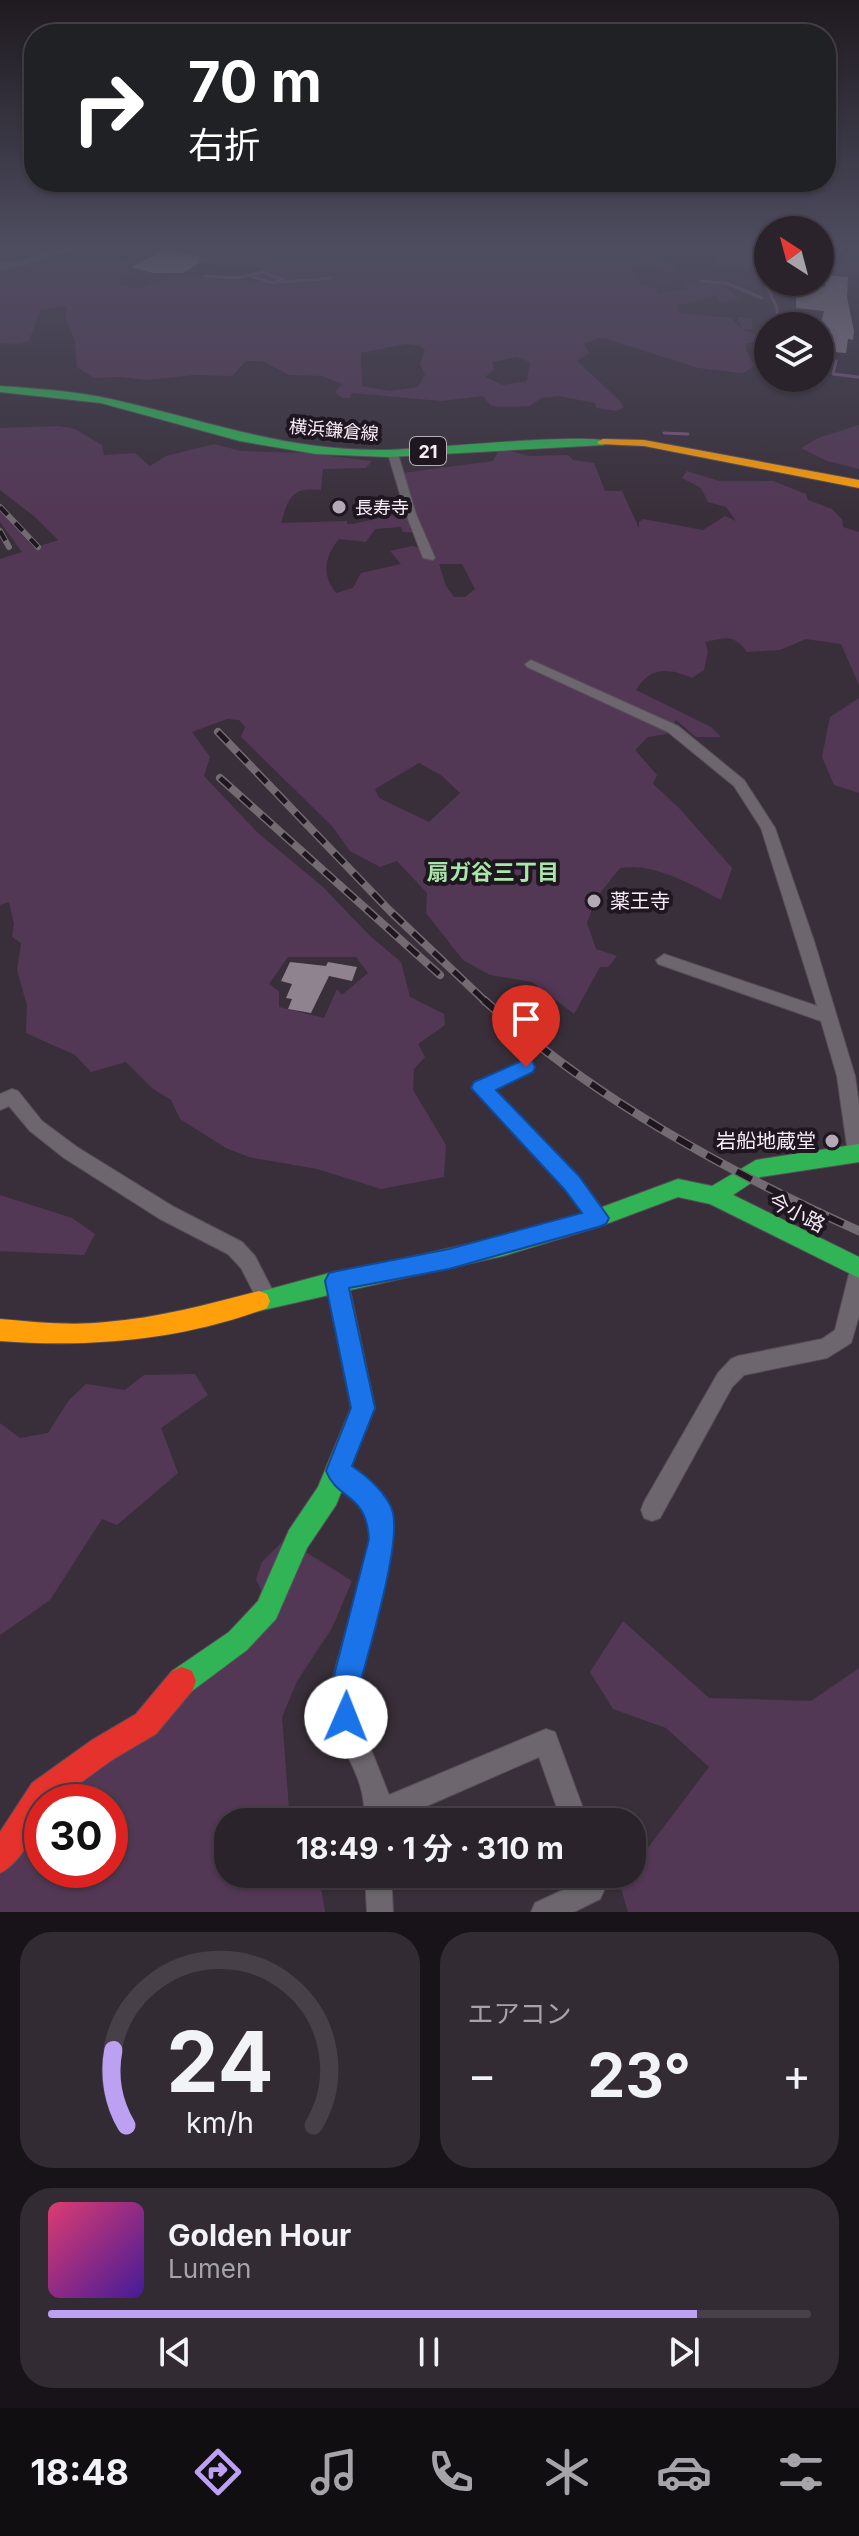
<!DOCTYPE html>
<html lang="ja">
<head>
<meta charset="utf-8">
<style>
  :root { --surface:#2b232c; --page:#332b34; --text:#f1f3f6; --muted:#a6a4a9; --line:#474048; --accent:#bca0f2 }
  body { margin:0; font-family:Inter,"Noto Sans JP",sans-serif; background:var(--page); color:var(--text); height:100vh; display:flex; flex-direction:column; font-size:30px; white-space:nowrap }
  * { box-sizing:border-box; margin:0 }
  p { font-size:26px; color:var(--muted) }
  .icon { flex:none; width:44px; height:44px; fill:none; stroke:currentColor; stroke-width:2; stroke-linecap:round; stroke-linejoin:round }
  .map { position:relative; height:1912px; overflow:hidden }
  .details { display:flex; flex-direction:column; gap:20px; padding:20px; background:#181318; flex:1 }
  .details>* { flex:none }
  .hud { position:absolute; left:24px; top:24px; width:812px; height:168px; border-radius:32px; box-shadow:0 2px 6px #0004,0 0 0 2px var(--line); background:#202124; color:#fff; overflow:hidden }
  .needle { width:52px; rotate:324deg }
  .controls { position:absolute; left:754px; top:216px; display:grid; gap:16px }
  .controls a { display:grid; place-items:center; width:80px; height:80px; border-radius:50%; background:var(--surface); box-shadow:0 2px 6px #0004,0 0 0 2px var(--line); font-size:40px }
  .speed { position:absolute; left:24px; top:1784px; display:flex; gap:16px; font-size:40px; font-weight:700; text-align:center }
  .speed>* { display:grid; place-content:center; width:104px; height:104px; border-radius:50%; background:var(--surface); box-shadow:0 2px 6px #0004,0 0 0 2px var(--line); line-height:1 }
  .speed .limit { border:12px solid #d22; background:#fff; color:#111 }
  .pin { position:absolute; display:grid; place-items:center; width:68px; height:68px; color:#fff; margin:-82px -34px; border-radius:50% 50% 50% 0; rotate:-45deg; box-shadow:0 0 8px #0007 }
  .pin .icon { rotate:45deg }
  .me { position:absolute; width:88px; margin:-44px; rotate:1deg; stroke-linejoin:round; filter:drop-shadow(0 0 6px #0008) }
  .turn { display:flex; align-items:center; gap:28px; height:168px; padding:0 32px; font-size:36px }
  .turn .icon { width:104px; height:104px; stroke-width:2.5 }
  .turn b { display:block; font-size:56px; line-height:68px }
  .big { font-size:60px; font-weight:700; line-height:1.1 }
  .details .tile { flex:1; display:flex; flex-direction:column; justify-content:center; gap:12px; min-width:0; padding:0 28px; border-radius:32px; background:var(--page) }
  .details .dial { align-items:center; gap:0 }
  .dial svg { height:208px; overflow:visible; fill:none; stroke:var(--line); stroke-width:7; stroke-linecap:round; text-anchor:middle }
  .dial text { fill:var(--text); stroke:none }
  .song { display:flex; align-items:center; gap:24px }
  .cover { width:96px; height:96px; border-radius:12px; background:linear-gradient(135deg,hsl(340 70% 55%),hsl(260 70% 35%)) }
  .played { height:8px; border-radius:4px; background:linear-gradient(90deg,var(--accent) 85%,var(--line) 85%) }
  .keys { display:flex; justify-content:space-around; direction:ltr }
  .heat { display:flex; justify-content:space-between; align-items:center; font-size:44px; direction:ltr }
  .details .tiles { flex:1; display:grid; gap:20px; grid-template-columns:1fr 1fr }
  .tile:last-child { grid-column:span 2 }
  .trip { position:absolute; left:214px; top:1808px; width:432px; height:80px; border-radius:32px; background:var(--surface); box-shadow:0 2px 6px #0004,0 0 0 2px var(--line); font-weight:700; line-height:80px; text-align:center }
  .menu { display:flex; height:128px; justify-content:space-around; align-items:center; background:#110e12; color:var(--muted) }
  .menu .icon { width:56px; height:56px }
  .menu .on { color:var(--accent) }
  .menu b { font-size:36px; color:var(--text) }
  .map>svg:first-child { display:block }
  .green { fill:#533855; fill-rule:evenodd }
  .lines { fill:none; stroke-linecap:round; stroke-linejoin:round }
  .stream { stroke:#7a547c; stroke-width:3 }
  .building { fill:#8f8390 }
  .street-casing { stroke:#574e58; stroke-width:2 }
  .fast-casing { stroke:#574e58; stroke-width:2 }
  .slow-casing { stroke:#574e58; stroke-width:2 }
  .jam-casing { stroke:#574e58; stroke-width:2 }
  .street { fill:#6d666e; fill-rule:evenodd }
  .fast { fill:#30b455; fill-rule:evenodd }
  .slow { fill:#ff9f0a; fill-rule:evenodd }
  .jam { fill:#e5322d; fill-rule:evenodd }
  .rail-far2-casing { stroke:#726b72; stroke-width:6 }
  .rail-far1-casing { stroke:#726b72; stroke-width:8 }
  .rail-casing { stroke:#726b72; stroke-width:9 }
  .rail-far2 { stroke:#1f1720; stroke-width:4; stroke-dasharray:11; stroke-linecap:butt }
  .rail-far1 { stroke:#1f1720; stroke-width:5; stroke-dasharray:14; stroke-linecap:butt }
  .rail { stroke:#1f1720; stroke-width:6; stroke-dasharray:17; stroke-linecap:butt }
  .route { fill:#1a73e8; stroke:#114b97; stroke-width:2 }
  .poi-dot { fill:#b4a9b6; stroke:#1f1720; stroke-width:3 }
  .labels { text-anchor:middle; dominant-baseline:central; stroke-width:8; stroke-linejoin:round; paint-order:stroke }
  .far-street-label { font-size:18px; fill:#f7ebf8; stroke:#1f1720 }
  .shield { fill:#1f1720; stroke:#b6abb7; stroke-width:2 }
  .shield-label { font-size:18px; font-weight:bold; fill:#f7ebf8 }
  .far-poi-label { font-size:18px; fill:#f7ebf8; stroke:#1f1720; text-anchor:start }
  .poi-label { font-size:20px; fill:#f7ebf8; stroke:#1f1720; text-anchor:start }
  .street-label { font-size:20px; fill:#f7ebf8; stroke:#1f1720 }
  .neighbourhood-label { font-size:22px; font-weight:bold; fill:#aae5aa; stroke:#1f1720 }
</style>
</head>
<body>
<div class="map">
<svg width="859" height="1912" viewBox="0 0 859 1912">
  <rect width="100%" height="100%" fill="#392f3a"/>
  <path class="green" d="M82 249H107L100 254 133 261 127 265 135 278 128 277 118 283 138 289 172 275 265 282 254 277 263 273 284 281 322 279 321 276C311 276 299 279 289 278 276 276 265 267 252 267 232 266 220 269 202 259L219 249H642L660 263 678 267 673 272 631 269 639 284 657 289V294L693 288 674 287 685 285 684 282 709 284 720 280 732 285 714 289 728 288 739 300 721 302 716 296 677 305 679 313 731 318 742 329 737 317 752 318V329L743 330 761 336 760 342 746 343V350L754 366 743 373 698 368 607 339 599 338 584 344 589 353 577 361 620 401 624 407 617 411 596 408 595 403 559 396 541 398 530 406 500 407 490 405 483 396 441 401 352 393 350 398H342L335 392 342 384 322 376 289 375 262 361H246L232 376 195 375 146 380 121 377 94 378 77 367 75 341 65 317 66 306 40 310 29 341 20 344 0 343V267L66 257ZM405 344 420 346 425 350 420 364 425 375 418 387 389 391 362 386 361 353ZM517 357 530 362 527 381 503 385 485 377 494 370 492 362Z
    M700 249H768V263L755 262 751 268 713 269 716 255Z
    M849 251H859V280L820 270V267L839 264Z
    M859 425V469L827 461 801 448 818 438Z
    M59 426 75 429 102 445 104 455 135 453 150 466 166 456 214 444 241 451 306 453 372 461 366 468 323 469 321 490C292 487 289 496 281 523L347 521V524H352L412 511 402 473 493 461 499 450H508L529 456 568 455 573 460 594 463 605 491H622L639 528V522L643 519 703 530 725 516 736 521 726 507 708 502 701 488 682 478 687 471 719 481H773L806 494 808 500 832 509 842 519 843 527 859 532V685L841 644 806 639 780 650 747 652C733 633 726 638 705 642L708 651 704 670 692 678C670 668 650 666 636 690L711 727 721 737H696L676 720 666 734 648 737 635 750 657 775 653 784 679 808 732 868 721 900C693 885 653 862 620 868L596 898 587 923 596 949 617 956 608 967H600L574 1014 532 982 490 975 463 960 426 913 427 893 397 861 380 867 350 851 332 826 241 737 245 727 239 720 227 719 192 732 210 757 204 776 258 833 323 887 370 936 401 962 410 997 444 1014 445 1025 418 1044 425 1057 414 1069 413 1090 446 1145 444 1177 381 1189 317 1169 249 1157 226 1148 180 1119 171 1100 152 1088 126 1062 91 1072 75 1055 26 1033 27 1005 17 970 21 943 12 937 14 924 9 902 0 905V559L22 552 0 522V511L34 548 58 540 35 517 0 490V428ZM401 527 403 532 423 533 428 550 412 546 390 551 401 564 361 573 353 588 336 593C321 575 325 555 339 539L366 542 375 529ZM439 564H462L475 589 465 597H454L446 586ZM419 763 441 775 460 793 429 822 379 798 375 789ZM288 957H356L368 973 342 995 337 989 324 1018 279 1007V991L269 984Z
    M859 698V793L834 785 822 757 830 717Z
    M0 1195 72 1218 95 1234 84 1255 0 1251Z
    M195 1374 208 1395 161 1428 178 1473 117 1525 102 1519 50 1600 0 1635V1423L20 1438 48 1433 69 1400 86 1384 125 1390 144 1375Z
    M285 1539 352 1581 332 1628 297 1681 282 1717 290 1822H228V1874H313L320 1882 325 1912H0V1866L42 1813V1870H110V1802H55L272 1613 256 1579 262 1562Z
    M623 1621 709 1698 811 1701 859 1668V1912H628L620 1885 628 1874H632V1869L709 1767 666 1728 613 1709 590 1672Z"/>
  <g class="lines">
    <path class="stream" d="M154 249 164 253
      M45 255 76 249
      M193 258 208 261
      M0 265 32 258
      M820 266 834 261 841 249
      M205 276 237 278 263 272 284 280 279 281 282 282 331 278
      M253 277 273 283 279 281
      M768 280 766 285 777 308V317
      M701 281 726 283 762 298
      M836 361 833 374 858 377
      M820 373H824L827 360
      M664 433 688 434"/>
  </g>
  <path class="building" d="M167 249 202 257 196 261 201 262 183 273H154L130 267Z
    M827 275 848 277 847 297 854 331 853 340 848 339 846 353 821 351 823 337 820 336V327L824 311 796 308V285L825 287Z
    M290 962 326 966 328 962 357 967 352 981 329 976 311 1013 288 1009 292 999 286 998 292 984 281 981Z"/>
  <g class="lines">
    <defs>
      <path id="street" d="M45 249H53L47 259 0 270V266L41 255Z
        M389 452 398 454 416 514 435 558 433 560 423 558 406 514 388 454Z
        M531 660 678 726 744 780 775 828 814 941 855 1076 859 1105V1160L851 1158 848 1153 837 1076 821 1021 658 964 656 960 664 954 817 1006 761 828 734 786 668 732 527 667 525 664Z
        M526 1060 532 1062 535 1067 532 1072 494 1090 579 1177 605 1212 607 1218 605 1224 598 1226 591 1224 565 1189 472 1088 475 1083Z
        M12 1089 18 1091 42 1121 77 1147 174 1207 242 1242 255 1256 276 1297 273 1303 266 1306 259 1303 241 1268 228 1254 160 1219 64 1158 30 1131 9 1106 0 1110V1094Z
        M859 1265V1316L851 1343 827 1358 744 1375 732 1387 660 1518 652 1521 644 1518 641 1510 644 1502 718 1373 731 1359 738 1356 822 1339 835 1330 849 1274 852 1268Z
        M338 1460 364 1476 388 1505 391 1513 393 1539 363 1653 354 1706 389 1795 546 1729 555 1732 588 1822H562L539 1757 390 1822H364C368 1772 335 1749 330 1706 328 1694 332 1681 335 1670 343 1636 375 1550 369 1521 365 1499 335 1490 327 1471L330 1463Z
        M365 1874H391L393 1912H367Z
        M581 1874H607L609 1880 600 1899 574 1912H531L535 1903 582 1881Z"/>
      <path id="fast" d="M0 386C39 389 77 391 115 400 213 422 287 452 390 450 423 449 593 432 609 442L603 445 388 457 316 454 240 441 101 403 0 392Z
        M859 1144V1162L760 1177 733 1195 859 1257V1278L710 1204 678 1197 598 1227 503 1256 350 1290 375 1408 336 1505 307 1548 276 1619 247 1650 192 1691 182 1695 172 1691 168 1681 172 1671 229 1632 258 1601 289 1530 318 1487 351 1408 329 1295 259 1311 251 1308 248 1301 251 1294 337 1271 341 1273 503 1236 597 1209 678 1179 712 1186 756 1160Z"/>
      <path id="slow" d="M603 439 644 440 859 480V488L644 446 599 444 597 442Z
        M259 1291 267 1294 270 1301 267 1308C182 1340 90 1348 0 1341V1319C35 1322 71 1326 106 1322 158 1318 209 1304 259 1291Z"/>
      <path id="jam" d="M182 1667 192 1671 196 1681 192 1691 156 1734 112 1760 54 1802H42C42 1824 21 1864 0 1873V1832L32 1783 92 1740 136 1714 172 1671Z"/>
    </defs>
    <use href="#street" class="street-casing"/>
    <use href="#fast" class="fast-casing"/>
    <use href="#slow" class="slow-casing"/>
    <use href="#jam" class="jam-casing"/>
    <use href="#street" class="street"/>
    <use href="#fast" class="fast"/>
    <use href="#slow" class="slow"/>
    <use href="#jam" class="jam"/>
    <defs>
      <path id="rail-far2" d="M0 507 38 547
        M0 531 9 547"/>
      <path id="rail-far1" d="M218 732 389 910 486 1002
        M220 778 440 975"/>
      <path id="rail" d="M484 1000C595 1099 724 1170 859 1231"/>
    </defs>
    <use href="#rail-far2" class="rail-far2-casing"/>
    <use href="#rail-far1" class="rail-far1-casing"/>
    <use href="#rail" class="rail-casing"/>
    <use href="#rail-far2" class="rail-far2"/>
    <use href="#rail-far1" class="rail-far1"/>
    <use href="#rail" class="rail"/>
  </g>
  <linearGradient id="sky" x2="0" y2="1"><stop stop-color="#1f1a20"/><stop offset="0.48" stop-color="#4e4d60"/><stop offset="1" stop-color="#4e4d60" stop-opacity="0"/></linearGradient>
  <rect width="859" height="516" fill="url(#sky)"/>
  <path class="route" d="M526 1059 533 1062 535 1067 533 1072 496 1090 579 1176 609 1218 606 1224 598 1227 449 1269 349 1288 375 1408 352 1466C367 1476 389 1495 393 1513 401 1549 365 1662 355 1703L360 1717 356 1727 346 1731 336 1727 327 1703 369 1539C366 1492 338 1501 326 1471L351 1408 325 1281 329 1273 337 1271 449 1249 582 1213 564 1189 471 1088 474 1082Z"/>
  <g class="poi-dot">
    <circle cx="339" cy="507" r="8"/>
    <circle cx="594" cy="901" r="8"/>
    <circle cx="832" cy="1141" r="8"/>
  </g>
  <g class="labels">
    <g class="far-street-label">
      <text transform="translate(334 430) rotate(5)">横浜鎌倉線</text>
    </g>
    <rect class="shield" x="410" y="437" width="36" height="28" rx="6"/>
    <g class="shield-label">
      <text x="428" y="451">21</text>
    </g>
    <g class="far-poi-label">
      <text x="355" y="507">長寿寺</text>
    </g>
    <g class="poi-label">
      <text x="610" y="901">薬王寺</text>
      <text x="816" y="1141" text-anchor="end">岩船地蔵堂</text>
    </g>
    <g class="street-label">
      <text transform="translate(797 1213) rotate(27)">今小路</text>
    </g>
    <g class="neighbourhood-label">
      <text x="493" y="872">扇ガ谷三丁目</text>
    </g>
  </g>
</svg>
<div class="controls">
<a><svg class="needle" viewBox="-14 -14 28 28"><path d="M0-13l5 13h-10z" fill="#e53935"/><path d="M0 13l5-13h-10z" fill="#a6a4a9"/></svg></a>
<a><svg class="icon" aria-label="layers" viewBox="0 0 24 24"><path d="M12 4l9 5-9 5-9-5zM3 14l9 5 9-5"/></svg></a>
</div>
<div class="speed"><div class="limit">30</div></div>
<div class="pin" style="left:526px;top:1067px;background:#d93025"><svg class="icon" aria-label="arrive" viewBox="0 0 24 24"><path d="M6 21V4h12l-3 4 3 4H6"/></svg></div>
<svg class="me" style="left:346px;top:1717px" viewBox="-20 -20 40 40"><circle r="19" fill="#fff"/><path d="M0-13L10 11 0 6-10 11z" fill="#1a73e8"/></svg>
<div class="trip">18:49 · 1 分 · 310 m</div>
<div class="hud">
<div class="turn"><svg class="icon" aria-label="right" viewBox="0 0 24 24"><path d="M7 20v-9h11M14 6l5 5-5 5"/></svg><div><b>70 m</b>右折</div></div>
</div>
</div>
<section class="details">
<div class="tiles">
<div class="tile dial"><svg viewBox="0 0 100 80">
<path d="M14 69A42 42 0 1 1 86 69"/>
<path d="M14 69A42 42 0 0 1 9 40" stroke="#bca0f2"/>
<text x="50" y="56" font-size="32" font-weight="700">24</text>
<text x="50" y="72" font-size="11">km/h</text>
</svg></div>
<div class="tile"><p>エアコン</p>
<div class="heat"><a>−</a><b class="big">23°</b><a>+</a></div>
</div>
<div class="tile">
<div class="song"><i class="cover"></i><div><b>Golden Hour</b><p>Lumen</p></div></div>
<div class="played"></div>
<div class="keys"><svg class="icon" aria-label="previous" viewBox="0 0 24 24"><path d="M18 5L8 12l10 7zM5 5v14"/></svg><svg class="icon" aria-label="pause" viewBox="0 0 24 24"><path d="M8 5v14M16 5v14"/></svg><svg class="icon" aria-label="next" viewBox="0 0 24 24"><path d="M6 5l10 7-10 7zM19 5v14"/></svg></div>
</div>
</div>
</section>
<nav class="menu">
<b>18:48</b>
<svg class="icon on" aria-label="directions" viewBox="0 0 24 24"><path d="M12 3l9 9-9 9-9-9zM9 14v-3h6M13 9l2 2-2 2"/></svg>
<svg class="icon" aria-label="music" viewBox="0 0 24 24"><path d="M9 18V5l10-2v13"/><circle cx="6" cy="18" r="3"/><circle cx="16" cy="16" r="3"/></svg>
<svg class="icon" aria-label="phone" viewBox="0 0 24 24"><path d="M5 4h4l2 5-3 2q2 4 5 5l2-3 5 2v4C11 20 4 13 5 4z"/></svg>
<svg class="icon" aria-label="climate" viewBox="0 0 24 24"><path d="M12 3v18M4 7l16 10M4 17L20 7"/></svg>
<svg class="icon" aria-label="car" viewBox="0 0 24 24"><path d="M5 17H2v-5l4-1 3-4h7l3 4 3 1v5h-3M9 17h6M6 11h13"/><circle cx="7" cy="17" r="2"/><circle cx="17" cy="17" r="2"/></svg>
<svg class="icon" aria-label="filters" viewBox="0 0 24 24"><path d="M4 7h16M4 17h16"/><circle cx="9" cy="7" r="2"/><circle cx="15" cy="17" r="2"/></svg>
</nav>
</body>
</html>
